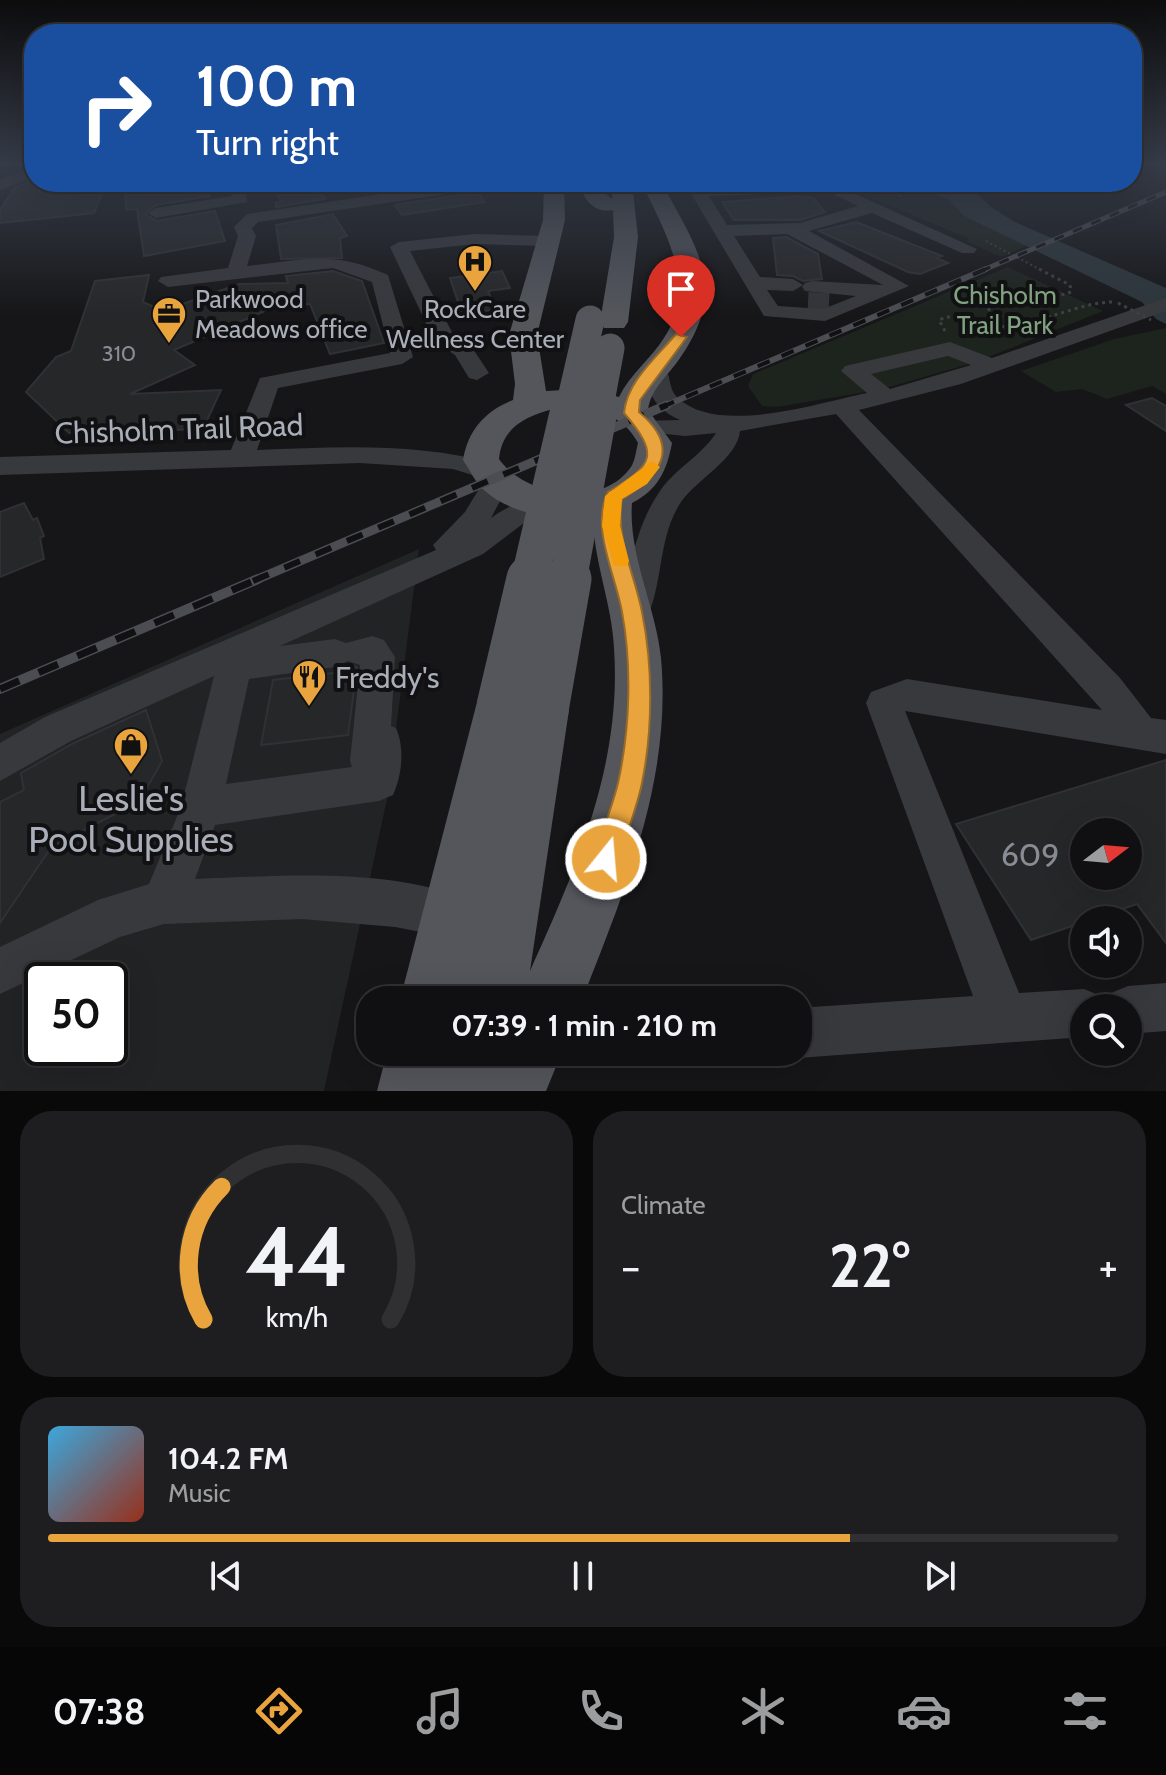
<!DOCTYPE html>
<html lang="en">
<head>
<meta charset="utf-8">
<style>
  :root { --surface:#101012; --page:#1e1e20; --text:#f1f3f6; --muted:#9c9d9f; --line:#303032; --accent:#e9a43d }
  body { margin:0; font-family:Cabin,sans-serif; background:var(--page); color:var(--text); height:100vh; display:flex; flex-direction:column; font-size:30px; white-space:nowrap }
  * { box-sizing:border-box; margin:0 }
  p { font-size:26px; color:var(--muted) }
  .icon { flex:none; width:44px; height:44px; fill:none; stroke:currentColor; stroke-width:2; stroke-linecap:round; stroke-linejoin:round }
  .map { position:relative; height:1091px; overflow:hidden }
  .side { display:flex; flex-direction:column; gap:20px; padding:20px; background:#09090a; flex:1 }
  .side>* { flex:none }
  .guide { position:absolute; left:24px; top:24px; width:1118px; height:168px; border-radius:32px; box-shadow:0 8px 32px #0002,0 0 0 2px var(--line); background:#1a4fa0; color:#fff; overflow:hidden }
  .needle { width:52px; rotate:74deg }
  .tools { position:absolute; left:1070px; top:818px; display:grid; gap:16px }
  .tools a { display:grid; place-items:center; width:72px; height:72px; border-radius:50%; background:var(--surface); box-shadow:0 8px 32px #0002,0 0 0 2px var(--line); font-size:40px }
  .speed { position:absolute; left:24px; top:962px; display:flex; gap:16px; font-size:40px; font-weight:700; text-align:center }
  .speed>* { display:grid; place-content:center; width:104px; height:104px; border-radius:50%; background:var(--surface); box-shadow:0 8px 32px #0002,0 0 0 2px var(--line); line-height:1 }
  .speed .limit { border:4px solid #111; border-radius:12px; background:#fff; color:#111 }
  .pin { position:absolute; display:grid; place-items:center; width:68px; height:68px; color:#fff; margin:-82px -34px; border-radius:50% 50% 50% 0; rotate:-45deg; box-shadow:0 0 8px #0007 }
  .pin .icon { rotate:45deg }
  .me { position:absolute; width:88px; margin:-44px; rotate:17deg; stroke-linejoin:round; filter:drop-shadow(0 0 6px #0008) }
  .turn { display:flex; align-items:center; gap:28px; height:168px; padding:0 40px; font-size:36px }
  .turn .icon { width:104px; height:104px; stroke-width:2.5 }
  .turn b { display:block; font-size:56px; line-height:68px }
  .big { font-size:60px; font-weight:700; line-height:1.1 }
  .side .tile { flex:1; display:flex; flex-direction:column; justify-content:center; gap:12px; min-width:0; padding:0 28px; border-radius:32px; background:var(--page) }
  .side .dial { align-items:center; gap:0 }
  .dial svg { height:208px; overflow:visible; fill:none; stroke:var(--line); stroke-width:7; stroke-linecap:round; text-anchor:middle }
  .dial text { fill:var(--text); stroke:none }
  .song { display:flex; align-items:center; gap:24px }
  .cover { width:96px; height:96px; border-radius:12px; background:linear-gradient(135deg,hsl(200 70% 55%),hsl(10 70% 35%)) }
  .played { height:8px; border-radius:4px; background:linear-gradient(90deg,var(--accent) 75%,var(--line) 75%) }
  .keys { display:flex; justify-content:space-around; direction:ltr }
  .heat { display:flex; justify-content:space-between; align-items:center; font-size:44px; direction:ltr }
  .side .tiles { flex:1; display:grid; gap:20px; grid-template-columns:1fr 1fr }
  .tile:last-child { grid-column:span 2 }
  .trip { position:absolute; left:356px; top:986px; width:456px; height:80px; border-radius:32px; background:var(--surface); box-shadow:0 8px 32px #0002,0 0 0 2px var(--line); font-weight:700; line-height:80px; text-align:center }
  .tabs { display:flex; height:128px; justify-content:space-around; align-items:center; background:#060607; color:var(--muted) }
  .tabs .icon { width:56px; height:56px }
  .tabs .current { color:var(--accent) }
  .tabs b { font-size:36px; color:var(--text) }
  .map>svg:first-child { display:block }
  .built { fill:#222325; fill-rule:evenodd }
  .green { fill:#1d231d }
  .water { fill:#2d363c }
  .building { fill:#262729; stroke:#303134; stroke-width:2; fill-rule:evenodd }
  .lines { fill:none; stroke-linecap:round; stroke-linejoin:round }
  .minor-tunnel { stroke:#333438; stroke-width:22; stroke-dasharray:22 11; stroke-linecap:butt }
  .path-far1 { stroke:#3e4044; stroke-width:2; stroke-dasharray:2 3; stroke-linecap:butt }
  .path { stroke:#3e4044; stroke-width:3; stroke-dasharray:3 4; stroke-linecap:butt }
  .minor { fill:#38393d; fill-rule:evenodd }
  .major { fill:#54565c; fill-rule:evenodd }
  .rail-far3-casing { stroke:#4b4d52; stroke-width:5 }
  .rail-far2-casing { stroke:#4b4d52; stroke-width:6 }
  .rail-far1-casing { stroke:#4b4d52; stroke-width:9 }
  .rail-casing { stroke:#4b4d52; stroke-width:10 }
  .rail-far3 { stroke:#111113; stroke-width:3; stroke-dasharray:10; stroke-linecap:butt }
  .rail-far2 { stroke:#111113; stroke-width:4; stroke-dasharray:13; stroke-linecap:butt }
  .rail-far1 { stroke:#111113; stroke-width:6; stroke-dasharray:17; stroke-linecap:butt }
  .rail { stroke:#111113; stroke-width:7; stroke-dasharray:21; stroke-linecap:butt }
  .path-bridge { stroke:#3e4044; stroke-width:3; stroke-dasharray:3 4; stroke-linecap:butt }
  .major-bridge-far2 { stroke:#54565c; stroke-width:29 }
  .major-bridge-far1 { stroke:#54565c; stroke-width:37 }
  .major-bridge { stroke:#54565c; stroke-width:47 }
  .route { fill:#e9a43d; stroke:#976b28; stroke-width:2 }
  .slow { fill:#f59e0b }
  .labels { text-anchor:middle; dominant-baseline:central; stroke-width:8; stroke-linejoin:round; paint-order:stroke }
  .far-number-label { font-size:22px; fill:#888c94 }
  .far-park-label { font-size:26px; fill:#81a281; stroke:#111113 }
  .far-poi-label { font-size:26px; fill:#a9aeb8; stroke:#111113; text-anchor:start }
  .street-label { font-size:30px; fill:#a9aeb8; stroke:#111113 }
  .poi-label { font-size:30px; fill:#a9aeb8; stroke:#111113; text-anchor:start }
  .near-number-label { font-size:32px; fill:#888c94 }
  .near-poi-label { font-size:36px; fill:#a9aeb8; stroke:#111113 }
</style>
</head>
<body>
<div class="map">
<svg width="1166" height="1091" viewBox="0 0 1166 1091">
  <rect width="100%" height="100%" fill="#161618"/>
  <path class="built" d="M419 549 387 799 324 1091H0V734ZM42 980H110V1048H42Z"/>
  <path class="green" d="M833 182H907L950 201 964 216 1029 245 1001 257 967 242 968 238Z
    M1008 267 1103 311 976 362 883 389 777 407 762 406 748 386 753 374Z
    M1166 328V394L1152 386 1107 399 1082 389 1056 392 1021 371 1114 339Z"/>
  <path class="water" d="M907 182H965L991 207 1015 222 1166 288V324L1156 319 1142 302 964 216 950 201Z"/>
  <path class="building" d="M34 180V182H107L94 213 0 223V210L14 188Z
    M125 182H205L210 196 156 205 145 214 157 221 215 211 225 241 144 256 137 209 126 210Z
    M303 185 306 192 320 190 325 199 276 207V203L281 202 278 194 284 193 282 189Z
    M478 192 485 202 402 215 395 205Z
    M799 196 813 198 825 212 800 220H734L722 202Z
    M333 214 347 236 340 238 342 258 281 259 276 225Z
    M856 222 942 256 937 258 948 263 920 274 908 272 819 231Z
    M786 237 818 254 822 279 803 281 793 276 777 275 773 238Z
    M333 271 362 281 384 343 330 354 310 304 279 305 174 350 195 365 130 394 221 390 203 429 69 433 26 392 56 357 71 351 95 281 149 275 143 302 163 311 239 284 288 283 286 276Z
    M502 271 510 288 488 291 496 310 462 314 450 278Z
    M1152 398 1166 406V431L1126 405Z
    M24 503 33 520 37 518 44 536 40 538 44 559 0 577V512Z
    M348 664 357 667 348 735 261 745 273 680 333 673Z
    M146 710 162 761 139 802 52 846 0 923V802L24 790 21 773 72 744Z
    M1166 760V943L1137 904 1031 940 956 824ZM1084 832H1128V876H1084Z"/>
  <g class="lines">
    <path class="minor-tunnel" d="M808 303 829 304"/>
    <path class="path-far1" d="M876 188 898 193 903 200
      M986 241 1043 271"/>
    <path class="path" d="M1039 269 1070 285 1071 292C1043 303 1015 290 987 297L985 307C1031 340 1067 301 1116 302
      M945 331 939 320C966 307 987 333 1015 325"/>
    <path class="minor" d="M34 167V177L0 190V180Z
      M229 182H245L247 202 156 218 148 213 156 208 232 196Z
      M462 182H502L494 187 258 222 252 228 256 236 247 266C305 260 333 250 388 275L413 357 402 364 278 388 257 450C337 447 417 442 495 464L499 470 495 475 505 478 509 484 491 518C509 505 537 492 559 498L563 505 559 512 528 520 483 554 280 646 335 639 346 643 372 636 384 640 395 657 391 726 396 728C405 748 402 775 393 795L379 801 215 825 195 879C280 876 388 867 468 900L474 916 468 932 452 938 395 927 302 919 164 924 120 937 0 994V947L98 900 149 884 181 807 214 676 71 741 0 781V743L45 717 436 550 433 545 465 512 485 479 453 469 360 463 0 475V457L231 450 260 378 390 353 372 282 333 268 168 287 158 281 161 277 228 268 238 236 234 227 247 214ZM348 661 360 665 350 761 352 767 226 784 249 679 335 667Z
      M808 182H829L977 249 974 253H962L872 213 809 231 909 286 825 321 764 316 690 192 698 187 790 183 798 188 790 193 709 196 727 225 800 223 858 206ZM787 234 883 285 812 281 805 283 802 287 805 291 856 296 823 309 778 306 767 290 793 291 803 285 793 279 760 277 734 236Z
      M475 234 549 236 558 241 549 246 475 244 410 251 455 338 471 346 489 373 477 380 469 378 455 355 435 342 390 247 399 242Z
      M1166 298V311L961 384 859 410 1120 678 1151 718 1166 720V754L905 711 1019 993 1084 989 1101 996 1105 1006 1111 993 1128 986 1166 983V1031L1128 1034V1008H1084V1037L798 1058 784 1052H798V1008L973 996 866 703 871 692 907 679 1102 710 836 414 740 431C737 459 697 479 681 502 657 538 664 585 645 622L633 626 621 622 617 613C631 571 634 528 660 491 676 468 701 456 716 433L685 436 637 431 633 426 637 421 680 420C657 410 647 394 644 369L648 364H664C671 375 668 389 678 398 718 436 818 403 867 393L841 371 845 366 950 342 992 358ZM948 356 971 365 890 389 871 374Z"/>
    <path class="major" d="M544 182H564L565 220 537 335 546 391 583 389 619 397C630 374 651 359 664 338 699 286 664 230 641 182H661C697 248 729 288 680 358 668 376 651 388 648 410L672 443C667 470 658 490 632 503 628 555 656 607 661 658 672 779 625 890 582 1000H400L476 706 483 691 500 685 517 691 523 704 528 695 545 689 562 695 569 710 530 971C577 867 622 764 614 648 612 603 593 560 593 515 559 522 512 515 485 491 476 484 470 470 463 460 468 430 485 411 513 400L515 384 509 335 543 220ZM553 409C586 407 621 410 638 443 636 451 635 461 631 467 601 510 525 496 499 459 502 428 524 417 553 409Z
      M579 182H599L602 191 612 199V182H632L638 237 628 322 624 328H604L600 322 614 237 613 210C594 214 582 198 579 182Z
      M387 1052H562L546 1091H377Z"/>
    <defs>
      <path id="rail-far3" d="M981 271 1166 192"/>
      <path id="rail-far2" d="M662 407 986 269"/>
      <path id="rail-far1" d="M253 581 667 405"/>
      <path id="rail" d="M0 689 258 579"/>
    </defs>
    <use href="#rail-far3" class="rail-far3-casing"/>
    <use href="#rail-far2" class="rail-far2-casing"/>
    <use href="#rail-far1" class="rail-far1-casing"/>
    <use href="#rail" class="rail-casing"/>
    <use href="#rail-far3" class="rail-far3"/>
    <use href="#rail-far2" class="rail-far2"/>
    <use href="#rail-far1" class="rail-far1"/>
    <use href="#rail" class="rail"/>
    <path class="path-bridge" d="M1118 303 1151 320"/>
    <path class="major-bridge-far2" d="M570 407 590 320
      M599 407 610 348"/>
    <path class="major-bridge-far1" d="M529 581 570 405
      M568 581 600 405"/>
    <path class="major-bridge" d="M500 706 530 579
      M545 710 568 579"/>
  </g>
  <linearGradient id="sky" x2="0" y2="1"><stop stop-color="#0c0c0d"/><stop offset="0.52" stop-color="#363c48"/><stop offset="1" stop-color="#363c48" stop-opacity="0"/></linearGradient>
  <rect width="1166" height="316" fill="url(#sky)"/>
  <path class="route" d="M676 334 687 337 640 400 639 412C681 447 662 475 622 499 615 538 635 575 642 612 653 666 653 729 642 783 637 808 626 834 619 859L615 868 606 872 597 868 593 859C601 834 612 808 618 783 630 729 632 666 622 612 616 576 590 527 608 492 655 465 659 454 624 413 627 381 656 358 676 334Z"/>
  <path class="slow" d="M652 461 660 467 647 484 622 499 620 526 629 561 627 566H614L602 526 605 496Z"/>
  <defs>
    <symbol id="hospital-pin" viewBox="-11 -11 22 30"><path d="M0 17L-7.5 6A9.5 9.5 0 1 1 7.5 6Z" fill="#e9a43d" stroke="#111113"/><path d="M-5-5h3v3.5h4V-5h3V5h-3V1.5h-4V5h-3Z" fill="#111"/></symbol>
    <symbol id="office-pin" viewBox="-11 -11 22 30"><path d="M0 17L-7.5 6A9.5 9.5 0 1 1 7.5 6Z" fill="#e9a43d" stroke="#111113"/><path d="M-6-3h4V-5.5h4V-3h4V5H-6ZM-1-4.5V-3h2v-1.5ZM-6 0V1H6V0Z" fill="#111"/></symbol>
    <symbol id="restaurant-pin" viewBox="-11 -11 22 30"><path d="M0 17L-7.5 6A9.5 9.5 0 1 1 7.5 6Z" fill="#e9a43d" stroke="#111113"/><path d="M-5-6h1v4h1v-4h1v4h1v-4h1v5L-1.5 .5V6h-2V.5L-5-1ZM5-6V6H3V1.5H1.5Q1.5-4 5-6Z" fill="#111"/></symbol>
    <symbol id="shop-pin" viewBox="-11 -11 22 30"><path d="M0 17L-7.5 6A9.5 9.5 0 1 1 7.5 6Z" fill="#e9a43d" stroke="#111113"/><path d="M-5-2.5h2.3a2.7 3.5 0 0 1 5.4 0H5L5.5 6h-11ZM-1.5-2.5h3a1.5 2.3 0 0 0-3 0Z" fill="#111"/></symbol>
  </defs>
  <g fill-rule="evenodd">
    <use href="#hospital-pin" x="455" y="242" width="40" height="54"/>
    <use href="#office-pin" x="149" y="294" width="40" height="54"/>
    <use href="#restaurant-pin" x="289" y="657" width="40" height="54"/>
    <use href="#shop-pin" x="111" y="725" width="40" height="54"/>
  </g>
  <g class="labels">
    <g class="far-number-label">
      <text x="119" y="353">310</text>
    </g>
    <g class="far-park-label">
      <text x="1005" y="295">Chisholm<tspan x="1005" dy="30">Trail Park</tspan></text>
    </g>
    <g class="far-poi-label">
      <text x="195" y="299">Parkwood<tspan x="195" dy="30">Meadows office</tspan></text>
      <text x="475" y="309" text-anchor="middle">RockCare<tspan x="475" dy="30">Wellness Center</tspan></text>
    </g>
    <g class="street-label">
      <text transform="translate(179 429) rotate(-2)">Chisholm Trail Road</text>
    </g>
    <g class="poi-label">
      <text x="335" y="677">Freddy's</text>
    </g>
    <g class="near-number-label">
      <text x="1030" y="854">609</text>
    </g>
    <g class="near-poi-label">
      <text x="131" y="798">Leslie's<tspan x="131" dy="41">Pool Supplies</tspan></text>
    </g>
  </g>
</svg>
<div class="tools">
<a><svg class="needle" viewBox="-14 -14 28 28"><path d="M0-13l5 13h-10z" fill="#e53935"/><path d="M0 13l5-13h-10z" fill="#9c9d9f"/></svg></a>
<a><svg class="icon" aria-label="sound" viewBox="0 0 24 24"><path d="M4 9h4l5-4v14l-5-4H4zM17 9q2 3 0 6"/></svg></a>
<a><svg class="icon" aria-label="search" viewBox="0 0 24 24"><circle cx="10" cy="10" r="6"/><path d="M15 15l6 6"/></svg></a>
</div>
<div class="speed"><div class="limit">50</div></div>
<div class="pin" style="left:681px;top:337px;background:#d93025"><svg class="icon" aria-label="arrive" viewBox="0 0 24 24"><path d="M6 21V4h12l-3 4 3 4H6"/></svg></div>
<svg class="me" style="left:606px;top:859px" viewBox="-20 -20 40 40"><circle r="17" fill="#e9a43d" stroke="#fff" stroke-width="3"/><path d="M0-11L8 9 0 5-8 9z" fill="#fff"/></svg>
<div class="trip">07:39 · 1 min · 210 m</div>
<div class="guide">
<div class="turn"><svg class="icon" aria-label="right" viewBox="0 0 24 24"><path d="M7 20v-9h11M14 6l5 5-5 5"/></svg><div><b>100 m</b>Turn right</div></div>
</div>
</div>
<section class="side">
<div class="tiles">
<div class="tile dial"><svg viewBox="0 0 100 80">
<path d="M14 69A42 42 0 1 1 86 69"/>
<path d="M14 69A42 42 0 0 1 21 18" stroke="#e9a43d"/>
<text x="50" y="56" font-size="32" font-weight="700">44</text>
<text x="50" y="72" font-size="11">km/h</text>
</svg></div>
<div class="tile"><p>Climate</p>
<div class="heat"><a>−</a><b class="big">22°</b><a>+</a></div>
</div>
<div class="tile">
<div class="song"><i class="cover"></i><div><b>104.2 FM</b><p>Music</p></div></div>
<div class="played"></div>
<div class="keys"><svg class="icon" aria-label="previous" viewBox="0 0 24 24"><path d="M18 5L8 12l10 7zM5 5v14"/></svg><svg class="icon" aria-label="pause" viewBox="0 0 24 24"><path d="M8 5v14M16 5v14"/></svg><svg class="icon" aria-label="next" viewBox="0 0 24 24"><path d="M6 5l10 7-10 7zM19 5v14"/></svg></div>
</div>
</div>
</section>
<nav class="tabs">
<b>07:38</b>
<svg class="icon current" aria-label="directions" viewBox="0 0 24 24"><path d="M12 3l9 9-9 9-9-9zM9 14v-3h6M13 9l2 2-2 2"/></svg>
<svg class="icon" aria-label="music" viewBox="0 0 24 24"><path d="M9 18V5l10-2v13"/><circle cx="6" cy="18" r="3"/><circle cx="16" cy="16" r="3"/></svg>
<svg class="icon" aria-label="phone" viewBox="0 0 24 24"><path d="M5 4h4l2 5-3 2q2 4 5 5l2-3 5 2v4C11 20 4 13 5 4z"/></svg>
<svg class="icon" aria-label="climate" viewBox="0 0 24 24"><path d="M12 3v18M4 7l16 10M4 17L20 7"/></svg>
<svg class="icon" aria-label="car" viewBox="0 0 24 24"><path d="M5 17H2v-5l4-1 3-4h7l3 4 3 1v5h-3M9 17h6M6 11h13"/><circle cx="7" cy="17" r="2"/><circle cx="17" cy="17" r="2"/></svg>
<svg class="icon" aria-label="filters" viewBox="0 0 24 24"><path d="M4 7h16M4 17h16"/><circle cx="9" cy="7" r="2"/><circle cx="15" cy="17" r="2"/></svg>
</nav>
</body>
</html>
